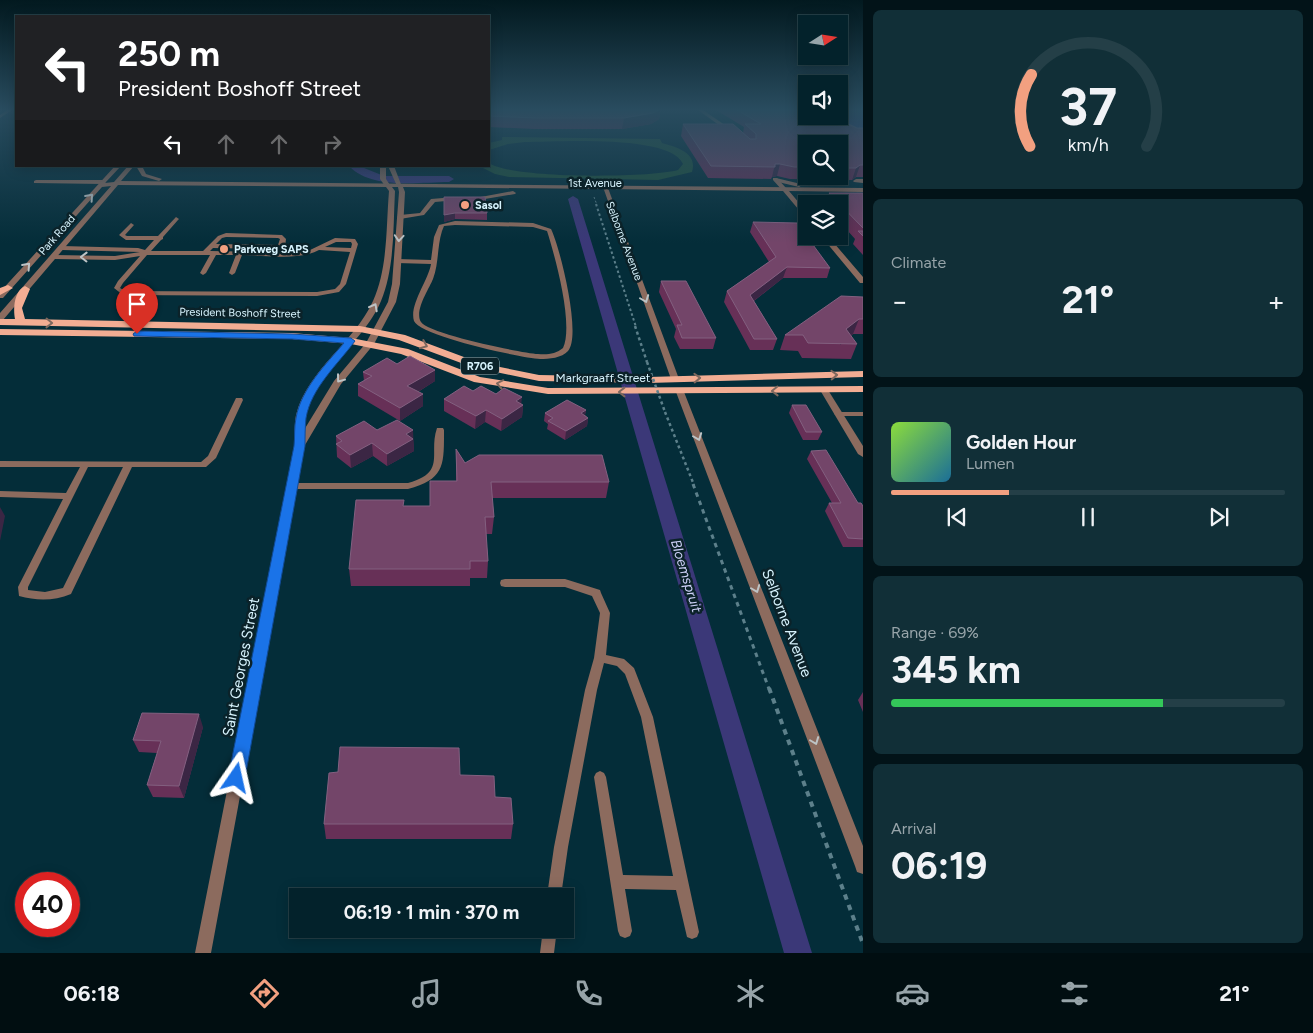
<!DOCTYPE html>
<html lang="en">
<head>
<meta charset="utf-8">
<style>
  :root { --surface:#03222b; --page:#112f37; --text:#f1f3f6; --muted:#97a4a9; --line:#243f47; --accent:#f2a080 }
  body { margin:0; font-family:Figtree,sans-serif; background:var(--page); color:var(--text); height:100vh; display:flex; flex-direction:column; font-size:19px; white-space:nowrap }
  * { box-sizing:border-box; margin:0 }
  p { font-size:16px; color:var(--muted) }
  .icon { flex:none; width:28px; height:28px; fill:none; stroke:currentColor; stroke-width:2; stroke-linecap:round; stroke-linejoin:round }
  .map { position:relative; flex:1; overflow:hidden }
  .side { display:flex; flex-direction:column; gap:10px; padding:10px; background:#021318; width:450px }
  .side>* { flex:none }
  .hud { position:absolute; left:15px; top:15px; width:475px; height:152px; border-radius:0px; box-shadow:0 2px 12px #0003,0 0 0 1px var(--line); background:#202124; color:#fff; overflow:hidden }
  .needle { width:32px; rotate:78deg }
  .tools { position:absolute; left:798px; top:15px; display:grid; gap:10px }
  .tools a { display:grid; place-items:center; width:50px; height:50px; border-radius:0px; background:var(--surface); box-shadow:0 2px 12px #0003,0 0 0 1px var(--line); font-size:25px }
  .speed { position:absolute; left:15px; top:872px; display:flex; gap:10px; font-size:25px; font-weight:700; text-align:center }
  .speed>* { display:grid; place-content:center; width:65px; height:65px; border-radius:50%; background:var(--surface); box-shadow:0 2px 12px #0003,0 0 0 1px var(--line); line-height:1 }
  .speed .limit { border:8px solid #d22; background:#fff; color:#111 }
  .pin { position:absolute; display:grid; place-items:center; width:42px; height:42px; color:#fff; margin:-51px -21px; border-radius:50% 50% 50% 0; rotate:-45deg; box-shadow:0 0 5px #0007 }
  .pin .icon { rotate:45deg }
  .me { position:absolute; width:55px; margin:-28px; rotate:11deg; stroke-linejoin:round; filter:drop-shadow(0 0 4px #0008) }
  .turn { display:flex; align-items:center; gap:18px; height:105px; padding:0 20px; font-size:22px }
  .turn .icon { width:65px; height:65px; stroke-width:2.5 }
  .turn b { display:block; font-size:35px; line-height:42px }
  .lanes { display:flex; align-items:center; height:48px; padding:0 20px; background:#0003; justify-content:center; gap:25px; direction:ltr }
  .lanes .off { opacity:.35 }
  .big { font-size:38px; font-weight:700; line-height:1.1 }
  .side .tile { flex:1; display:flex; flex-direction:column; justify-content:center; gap:8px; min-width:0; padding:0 18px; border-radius:8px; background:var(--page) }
  .side .dial { align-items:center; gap:0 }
  .dial svg { height:130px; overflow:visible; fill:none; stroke:var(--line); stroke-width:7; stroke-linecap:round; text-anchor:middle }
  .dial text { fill:var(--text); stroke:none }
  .song { display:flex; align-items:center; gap:15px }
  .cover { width:60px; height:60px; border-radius:8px; background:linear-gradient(135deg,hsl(90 70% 55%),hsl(200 70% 35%)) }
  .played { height:5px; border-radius:2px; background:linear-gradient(90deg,var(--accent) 30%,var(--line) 30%) }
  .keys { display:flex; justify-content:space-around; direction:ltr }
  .heat { display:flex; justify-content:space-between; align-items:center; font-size:28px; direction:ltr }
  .charge { height:8px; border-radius:4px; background:linear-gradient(90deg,#34c759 69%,var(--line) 0) }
  .trip { position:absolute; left:289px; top:888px; width:285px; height:50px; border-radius:0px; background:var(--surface); box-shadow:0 2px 12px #0003,0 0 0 1px var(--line); font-weight:700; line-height:50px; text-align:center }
  .tab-bar { display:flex; height:80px; justify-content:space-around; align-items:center; background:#010e11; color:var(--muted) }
  .tab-bar .icon { width:35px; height:35px }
  .tab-bar .selected { color:var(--accent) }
  .tab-bar b { font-size:22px; color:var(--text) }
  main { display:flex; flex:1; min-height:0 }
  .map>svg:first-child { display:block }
  .green { fill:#1f4e39 }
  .water { fill:#3b3878 }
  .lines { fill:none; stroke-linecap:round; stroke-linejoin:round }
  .canal { fill:#3b3878; fill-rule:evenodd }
  .path-far4 { stroke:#5d808b; stroke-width:1; stroke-dasharray:2 2; stroke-linecap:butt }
  .path-far3 { stroke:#5d808b; stroke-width:2; stroke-dasharray:2.5 2.5; stroke-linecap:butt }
  .path-far2 { stroke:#5d808b; stroke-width:2.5; stroke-dasharray:3 3; stroke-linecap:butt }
  .path-far1 { stroke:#5d808b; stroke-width:3; stroke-dasharray:4.5 4.5; stroke-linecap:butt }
  .path { stroke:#5d808b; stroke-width:4; stroke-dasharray:5.5 5.5; stroke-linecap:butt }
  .service { fill:#8c6b5e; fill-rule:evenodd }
  .minor { fill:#8c6b5e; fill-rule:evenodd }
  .tertiary { fill:#8c6b5e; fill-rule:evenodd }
  .primary { fill:#f2ad93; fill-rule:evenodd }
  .path-bridge { stroke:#5d808b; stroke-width:2.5; stroke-dasharray:3 3; stroke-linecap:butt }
  .wall { fill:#673057; fill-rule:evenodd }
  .shaded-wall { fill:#3b2644 }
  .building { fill:#734569; stroke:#836080 }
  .oneway { stroke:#bdc3c5 }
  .oneway2 { stroke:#7e685e }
  .route { fill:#1a73e8; stroke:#114b97 }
  .poi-dot { fill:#f2a080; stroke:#0b2229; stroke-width:2 }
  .labels { text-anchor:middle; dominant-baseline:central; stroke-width:5; stroke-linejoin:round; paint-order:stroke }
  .far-street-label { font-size:11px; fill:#d7f3fd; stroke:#0b2229 }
  .far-poi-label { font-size:11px; font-weight:bold; fill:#d7f3fd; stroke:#0b2229; text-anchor:start }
  .shield { fill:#0b2229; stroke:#9ab4bd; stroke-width:1 }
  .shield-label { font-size:11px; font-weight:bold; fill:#d7f3fd }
  .street-label { font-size:12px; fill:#d7f3fd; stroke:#0b2229 }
  .water-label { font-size:14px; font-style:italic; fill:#cccff6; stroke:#0b2229 }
  .near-street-label { font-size:15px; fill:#d7f3fd; stroke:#0b2229 }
</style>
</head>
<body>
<main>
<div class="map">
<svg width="863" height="953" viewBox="0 0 863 953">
  <rect width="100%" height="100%" fill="#042d39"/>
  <path class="green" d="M502 137 660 139 662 143C677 147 698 153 692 172L658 180 509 177 495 174 479 166H489V163C512 179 649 178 678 170L683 164C670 134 556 142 525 142L508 144 489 150V143L502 140Z"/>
  <path class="water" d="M839 110H863V137L810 116H839Z"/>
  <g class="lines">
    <path class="canal" d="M349 166H359L384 176H449L454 179 449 182C419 182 372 190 349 166Z
      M573 196 578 199 812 953H784L568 199Z"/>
    <path class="path-far4" d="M594 197 597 205"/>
    <path class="path-far3" d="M596 204 636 327"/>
    <path class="path-far2" d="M635 326 647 362
      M665 412 694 485"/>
    <path class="path-far1" d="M693 484 769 689"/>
    <path class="path" d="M769 688 863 944"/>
    <path class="service" d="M856 179H863V183L854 182 853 181Z
      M36 180H103L106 182 103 184 34 183V181Z
      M513 191 516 193 515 194 473 201 470 199Z
      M455 197 458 199 457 200 435 202 424 215 400 219 397 217 400 215 420 213 431 199Z
      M176 217 179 219 178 220 163 237V239L161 240 151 251H203L218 236 226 233 282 235 286 239 285 247 282 252 308 251 335 238 355 239 358 244 346 284 339 292 317 296 123 295 114 288 118 281 140 256 115 260 54 259 51 257 54 255 115 256 140 252 62 250 59 248 62 246 138 248 145 250 154 240H126L119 235 131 223 134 225 125 235 127 236H158ZM226 237 278 238 280 239 278 245 216 244 222 238ZM336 242H351L352 244 351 248 325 247ZM213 248 277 249V252L210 251ZM319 250 350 252 340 284 335 289 317 292 125 291 120 288 123 283 147 255H210L200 273 203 275 206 273 216 255H236L229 273 232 275 235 273 242 255C265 255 299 261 319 250Z
      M455 221 533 223 551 229C560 247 582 336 568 351 562 358 549 359 540 359 521 358 420 336 414 321 409 305 428 281 431 264L397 263 394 261 397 259 431 260 434 237 439 225ZM455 225 533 227 547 231C555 256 574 325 563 348 556 354 547 355 538 354 521 353 429 334 421 322 414 311 429 289 433 279 439 263 437 247 442 231L444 226Z
      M236 398H242L243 400 216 458 206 467H132L71 594C54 601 37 601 19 596L18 587 63 499 0 497V491L66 493 80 467H0V461L201 462 208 456ZM88 467H123L63 588 45 592 28 590V587Z
      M835 412H863V416H838L834 414Z
      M437 428H443L444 430C444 465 445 479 408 489H292L288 486 292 483H408C447 472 428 454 437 428Z
      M505 579H565L600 590 601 593 610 613 606 655 624 659 634 668 653 717 699 932 697 937 692 939 687 937 676 890 625 889 632 931 630 936 625 938 620 936 618 931 594 777 596 773 600 771 604 773 606 777 623 875 673 876 641 717 625 674 617 666 604 663 597 690 568 847 561 896H547L554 847 585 690 594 658 600 613 592 596 565 587H505L501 586 500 583 501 580Z
      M543 929H557L554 953H540Z"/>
    <path class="minor" d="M7 110H12L0 118V115Z
      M698 110H703L735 132 730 133Z
      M380 166H386V179L390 185 389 186H385L380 179Z
      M388 166H394L402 187 397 186Z
      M773 178H777L786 188V190H782L773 180Z
      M603 187 608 188 679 379 678 381 675 382 671 379Z
      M824 387 828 390 863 446V457L858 454 820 390Z
      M680 389 684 392 863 846V874L857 872 855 866 676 392Z"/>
    <path class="tertiary" d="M115 166H121L105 183 114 182 128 166H134L121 181 863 188V192L789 191 806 211V217L804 216 783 191 403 187 405 192 400 284 396 302 374 344 341 384 305 445 211 953H195L295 446C295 436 294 425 296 415 308 369 354 343 373 301 388 268 386 227 389 191L386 187 118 185 3 320H0V313L111 186 102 187 3 298H0V292ZM392 187H398L399 192 392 284 388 302 366 343 334 381 304 430C305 376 362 347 381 301 395 267 393 227 395 191Z
      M136 166H142L146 174 162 179 159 181 142 176Z
      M776 178 801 184 802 185 799 187 774 181V179Z
      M821 236H828L863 277V283H860Z"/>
    <path class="primary" d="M8 285 13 288 0 295V288Z
      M25 286 30 289 22 308 25 319 360 326 405 335 480 363 539 375 648 377 863 371V377L648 383 539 381 472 367 399 340 360 332 0 325V319H15C13 309 14 291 25 286Z
      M0 329 292 333 351 338 408 349 480 377 548 388 863 386V392L548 394 474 382 401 354 351 344 292 339 0 335Z"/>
    <path class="path-bridge" d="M647 362 665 412"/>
  </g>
  <path class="wall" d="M489 110 660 115 659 119 651 124 622 129H535L489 127Z
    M716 110H806L857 128H863V177H856L852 180 790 179 777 176 772 177 771 179 708 178 681 136 683 124 743 133 744 127ZM806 144H839V176H806Z
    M829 193H863V255L853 244 855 239 839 221V204H826Z
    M444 197 487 213V220L455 219 444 222Z
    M753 222 830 268 827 278H783L754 301 777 339 773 350H750L724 302 727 291 769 262 750 232Z
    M661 281 716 338 713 349H680L674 337 676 329 659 292Z
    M863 297V334H853L851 336 857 344 851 359 802 358 798 351 780 350 785 335Z
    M397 364 435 370V381L418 392 423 406 400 421 358 396V384L364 381 363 372Z
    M473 391 496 394 523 405 522 417 501 431 485 422 475 429 444 411V399Z
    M792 405 822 432 818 440H803L789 413Z
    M586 410 585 415 588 418 587 426 565 440 547 429 548 424 544 421 545 413Z
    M377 430 413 438 414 451 387 466 373 456 351 468 337 457 336 436Z
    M456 449 465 463 609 482 606 498H492L494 517 492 534H486L488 561 487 578H470V586H351L349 569 404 506H430L456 481Z
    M811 451 858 503 863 506V547H843L825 511 829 503H832L807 459Z
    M863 692V712L858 700Z
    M203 727 184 798 153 797 147 785 157 753 139 752 133 740Z
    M460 775 513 824 511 839H326L324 824Z"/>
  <path class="shaded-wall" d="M659 110H661L659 119 651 124 622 129 624 118Z
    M775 164H780L777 176 772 177Z
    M860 165 856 177 852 180 856 168Z
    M455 213V219L444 222V215Z
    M787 267 783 278 747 306 750 295Z
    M859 319 853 334 840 345 846 329Z
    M435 370V381L408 398 407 386Z
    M423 394V406L400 421V408Z
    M522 397 521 407 523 405 522 417 501 431 502 419 516 401Z
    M486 410 485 422 475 429 476 416Z
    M586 410 584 418 581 413Z
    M588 418 587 426 565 440 566 431Z
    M413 430 414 451 387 466V454L406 434Z
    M372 443 373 456 351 468 350 455Z
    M0 507 5 516 0 541Z
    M199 714 203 727 184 798 179 786Z"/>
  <path class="building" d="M489 110H659L653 113 624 118H536L489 116Z
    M737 110H806V116H832L857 128H863V165H860L856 168H839V144H806V167H794L780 164H775V167L711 166 683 124H733L750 139H756V134L745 124H761Z
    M829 193H863V228Z
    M444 197H485L487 213H455L444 215Z
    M753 222 797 223 830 268 787 267 750 295 777 339H754L727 291 776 257Z
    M858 231H863V236Z
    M661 281H686L716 338H682L677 325H682Z
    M841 296 863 297V319H859L846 329 857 344 808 343 803 335H785Z
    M410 356 435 370 407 386 423 394 400 408 358 384 372 376 363 372 387 358 397 364Z
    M464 386 473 391 481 386 496 394 504 388 522 397 516 401 523 405 502 419 486 410 476 416 444 399Z
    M567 400 586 410 581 413 588 418 566 431 548 421 553 418 545 413Z
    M792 405H806L822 432H806Z
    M397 420 413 430 406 434 413 439 387 454 372 443 350 455 336 444 342 441 336 436 364 421 377 430Z
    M456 449 465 463 479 455H602L609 482H491L494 517H485L488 561H470V569H349L356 500H404L403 506H430V481H457Z
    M826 450 858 503H861L863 506V539L848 538 829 503H841L811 451Z
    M142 713 199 714 179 786 147 785 161 741 133 740Z
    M340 747 459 748 460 775 494 776 495 797 511 798 513 824H324L329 773 338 772Z"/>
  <defs><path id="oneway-chevron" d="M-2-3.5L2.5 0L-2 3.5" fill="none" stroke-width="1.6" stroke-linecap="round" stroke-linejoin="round" transform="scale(1.25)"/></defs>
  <g class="oneway">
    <use href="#oneway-chevron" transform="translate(90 197) rotate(-48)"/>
    <use href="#oneway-chevron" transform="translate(399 238) rotate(94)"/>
    <use href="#oneway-chevron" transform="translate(84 257) rotate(-179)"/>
    <use href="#oneway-chevron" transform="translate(27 266) rotate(-48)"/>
    <use href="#oneway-chevron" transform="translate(645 299) rotate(69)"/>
    <use href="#oneway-chevron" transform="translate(374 307) rotate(-62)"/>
    <use href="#oneway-chevron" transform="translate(340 379) rotate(127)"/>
    <use href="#oneway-chevron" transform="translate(698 437) rotate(69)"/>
    <use href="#oneway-chevron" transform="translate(756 589) rotate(69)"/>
    <use href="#oneway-chevron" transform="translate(815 741) rotate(69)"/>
  </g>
  <g class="oneway2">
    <use href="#oneway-chevron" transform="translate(49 323) rotate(1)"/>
    <use href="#oneway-chevron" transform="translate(424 345) rotate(22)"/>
    <use href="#oneway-chevron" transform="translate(834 375) rotate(-2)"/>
    <use href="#oneway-chevron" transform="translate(697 378) rotate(-2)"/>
    <use href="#oneway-chevron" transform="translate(500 384) rotate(-169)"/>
    <use href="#oneway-chevron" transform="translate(775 391) rotate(179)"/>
    <use href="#oneway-chevron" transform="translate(622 392) rotate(-180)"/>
  </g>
  <linearGradient id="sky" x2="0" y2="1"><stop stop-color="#02191f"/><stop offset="0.45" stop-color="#294c5f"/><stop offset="1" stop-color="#294c5f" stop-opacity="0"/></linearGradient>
  <rect width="863" height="243" fill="url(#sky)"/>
  <path class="route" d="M137 331 292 334 351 338 355 341C338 364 311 388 306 418 305 427 305 437 305 446L245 778 242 783 236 786 231 783 228 778 294 446C295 437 294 427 296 418 301 389 326 364 344 343L292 339 134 336 133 334Z"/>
  <g class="poi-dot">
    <circle cx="465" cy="205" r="5"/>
    <circle cx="224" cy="249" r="5"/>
  </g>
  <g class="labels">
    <g class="far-street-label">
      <text x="595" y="183">1st Avenue</text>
      <text transform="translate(57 235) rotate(-49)">Park Road</text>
      <text transform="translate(624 241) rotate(69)">Selborne Avenue</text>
      <text transform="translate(240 313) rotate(1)">President Boshoff Street</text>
    </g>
    <g class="far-poi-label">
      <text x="475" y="205">Sasol</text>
      <text x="234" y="249">Parkweg SAPS</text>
    </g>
    <rect class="shield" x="461" y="357.5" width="38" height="17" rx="4"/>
    <g class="shield-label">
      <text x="480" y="366">R706</text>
    </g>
    <g class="street-label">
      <text x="603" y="378">Markgraaff Street</text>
    </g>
    <g class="water-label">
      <text transform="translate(686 576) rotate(73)">Bloemspruit</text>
    </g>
    <g class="near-street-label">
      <text transform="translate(787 623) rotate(69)">Selborne Avenue</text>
      <text transform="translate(241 667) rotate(-79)">Saint Georges Street</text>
    </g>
  </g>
</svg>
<div class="tools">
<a><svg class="needle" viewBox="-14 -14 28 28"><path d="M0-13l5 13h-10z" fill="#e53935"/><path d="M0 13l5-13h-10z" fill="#97a4a9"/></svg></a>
<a><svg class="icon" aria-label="sound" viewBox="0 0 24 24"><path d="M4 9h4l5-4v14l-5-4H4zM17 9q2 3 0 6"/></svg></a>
<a><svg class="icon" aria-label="search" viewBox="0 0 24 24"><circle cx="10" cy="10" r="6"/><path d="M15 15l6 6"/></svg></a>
<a><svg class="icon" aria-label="layers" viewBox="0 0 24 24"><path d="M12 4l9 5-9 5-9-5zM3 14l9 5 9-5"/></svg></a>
</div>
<div class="speed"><div class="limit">40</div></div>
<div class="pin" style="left:137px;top:334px;background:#d93025"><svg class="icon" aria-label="arrive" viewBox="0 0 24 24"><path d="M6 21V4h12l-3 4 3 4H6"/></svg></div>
<svg class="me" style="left:236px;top:778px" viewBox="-20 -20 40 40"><path d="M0-17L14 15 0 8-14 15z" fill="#1a73e8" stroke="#fff" stroke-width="4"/></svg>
<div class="trip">06:19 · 1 min · 370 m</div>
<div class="hud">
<div class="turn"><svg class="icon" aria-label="left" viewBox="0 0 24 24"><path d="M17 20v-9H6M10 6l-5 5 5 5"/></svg><div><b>250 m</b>President Boshoff Street</div></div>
<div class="lanes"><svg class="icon" aria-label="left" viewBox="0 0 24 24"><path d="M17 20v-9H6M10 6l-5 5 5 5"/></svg><svg class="icon off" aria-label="ahead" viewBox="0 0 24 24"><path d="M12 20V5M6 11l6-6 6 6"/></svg><svg class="icon off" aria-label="ahead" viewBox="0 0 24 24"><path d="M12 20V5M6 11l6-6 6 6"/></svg><svg class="icon off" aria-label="right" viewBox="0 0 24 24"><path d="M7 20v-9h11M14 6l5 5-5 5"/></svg></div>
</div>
</div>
<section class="side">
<div class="tile dial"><svg viewBox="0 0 100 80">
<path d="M14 69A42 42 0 1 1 86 69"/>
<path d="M14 69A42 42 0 0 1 15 25" stroke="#f2a080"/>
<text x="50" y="56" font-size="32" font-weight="700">37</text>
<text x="50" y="72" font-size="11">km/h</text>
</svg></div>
<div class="tile"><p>Climate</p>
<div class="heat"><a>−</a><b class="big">21°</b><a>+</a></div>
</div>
<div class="tile">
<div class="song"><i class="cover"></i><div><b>Golden Hour</b><p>Lumen</p></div></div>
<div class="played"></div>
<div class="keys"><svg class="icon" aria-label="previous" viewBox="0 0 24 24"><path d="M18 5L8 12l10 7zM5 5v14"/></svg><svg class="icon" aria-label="pause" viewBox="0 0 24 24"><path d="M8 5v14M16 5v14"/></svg><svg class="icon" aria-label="next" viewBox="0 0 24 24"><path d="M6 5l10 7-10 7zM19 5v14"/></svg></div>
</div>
<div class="tile"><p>Range · 69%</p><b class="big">345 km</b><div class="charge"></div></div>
<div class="tile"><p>Arrival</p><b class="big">06:19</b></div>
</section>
</main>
<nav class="tab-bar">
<b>06:18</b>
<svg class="icon selected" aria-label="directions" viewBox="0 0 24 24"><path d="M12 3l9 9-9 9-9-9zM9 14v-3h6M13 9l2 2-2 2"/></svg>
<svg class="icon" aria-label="music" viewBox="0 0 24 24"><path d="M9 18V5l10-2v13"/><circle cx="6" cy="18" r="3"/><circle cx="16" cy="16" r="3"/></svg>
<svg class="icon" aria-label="phone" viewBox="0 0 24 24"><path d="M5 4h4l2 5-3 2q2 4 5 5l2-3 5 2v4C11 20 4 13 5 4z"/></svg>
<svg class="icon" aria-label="climate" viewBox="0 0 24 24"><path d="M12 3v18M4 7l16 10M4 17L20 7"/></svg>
<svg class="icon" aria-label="car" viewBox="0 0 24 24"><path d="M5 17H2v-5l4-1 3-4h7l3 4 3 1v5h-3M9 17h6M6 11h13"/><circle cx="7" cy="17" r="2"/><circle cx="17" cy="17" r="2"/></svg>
<svg class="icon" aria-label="filters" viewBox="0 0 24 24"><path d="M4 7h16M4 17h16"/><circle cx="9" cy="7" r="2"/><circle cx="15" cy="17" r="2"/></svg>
<b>21°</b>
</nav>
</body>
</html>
